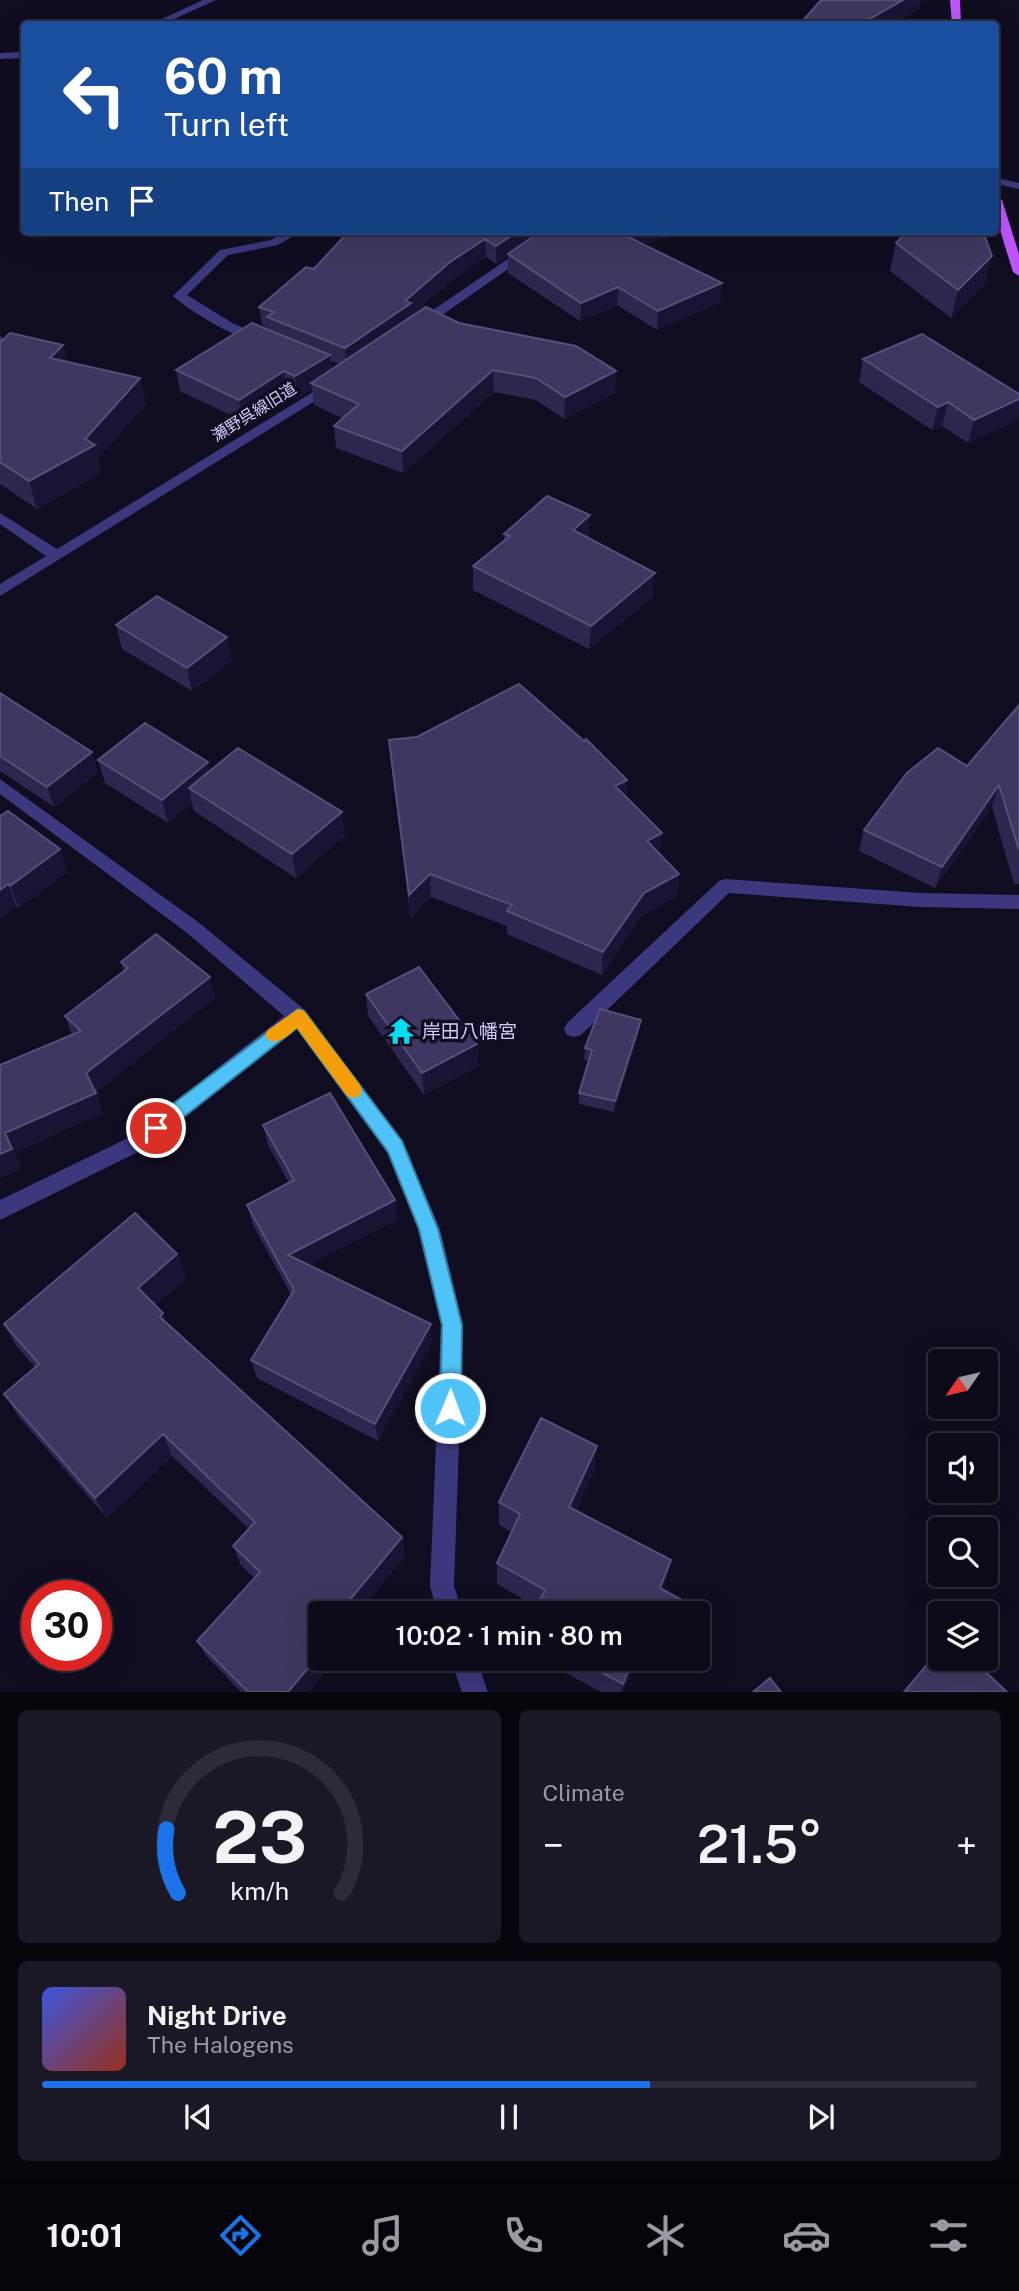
<!DOCTYPE html>
<html lang="en">
<head>
<meta charset="utf-8">
<style>
  :root { --surface:#0c0a18; --page:#1a1825; --text:#f1f3f6; --muted:#9a9aa2; --line:#2c2b37; --accent:#1a73e8 }
  body { margin:0; font-family:"Public Sans","Noto Sans JP",sans-serif; background:var(--page); color:var(--text); height:100vh; display:flex; flex-direction:column; font-size:26px; white-space:nowrap }
  * { box-sizing:border-box; margin:0 }
  p { font-size:23px; color:var(--muted) }
  .icon { flex:none; width:38px; height:38px; fill:none; stroke:currentColor; stroke-width:2; stroke-linecap:round; stroke-linejoin:round }
  .map { position:relative; height:1692px; overflow:hidden }
  .details { display:flex; flex-direction:column; gap:18px; padding:18px; background:#07060d; flex:1 }
  .details>* { flex:none }
  .top-card { position:absolute; left:21px; top:21px; width:978px; height:214px; border-radius:7px; box-shadow:0 7px 28px #0002,0 0 0 2px var(--line); background:#1a4fa0; color:#fff; overflow:hidden }
  .needle { width:46px; rotate:236deg }
  .tools { position:absolute; left:928px; top:1349px; display:grid; gap:14px }
  .tools a { display:grid; place-items:center; width:70px; height:70px; border-radius:7px; background:var(--surface); box-shadow:0 7px 28px #0002,0 0 0 2px var(--line); font-size:35px }
  .speed { position:absolute; left:21px; top:1580px; display:flex; gap:14px; font-size:35px; font-weight:700; text-align:center }
  .speed>* { display:grid; place-content:center; width:91px; height:91px; border-radius:50%; background:var(--surface); box-shadow:0 7px 28px #0002,0 0 0 2px var(--line); line-height:1 }
  .speed .limit { border:10px solid #d22; background:#fff; color:#111 }
  .pin { position:absolute; display:grid; place-items:center; width:60px; height:60px; color:#fff; margin:-30px; border:4px solid #fff; border-radius:50%; box-shadow:0 2px 7px #0007 }
  .me { position:absolute; width:77px; margin:-38px; rotate:1deg; stroke-linejoin:round; filter:drop-shadow(0 0 5px #0008) }
  .turn { display:flex; align-items:center; gap:24px; height:147px; padding:0 28px; font-size:32px }
  .turn .icon { width:91px; height:91px; stroke-width:2.5 }
  .turn b { display:block; font-size:49px; line-height:60px }
  .then { display:flex; align-items:center; height:66px; padding:0 28px; background:#0003; gap:14px; font-size:26px }
  .big { font-size:52px; font-weight:600; line-height:1.1 }
  .details .card { flex:1; display:flex; flex-direction:column; justify-content:center; gap:10px; min-width:0; padding:0 24px; border-radius:10px; background:var(--page) }
  .details .dial { align-items:center; gap:0 }
  .dial svg { height:182px; overflow:visible; fill:none; stroke:var(--line); stroke-width:7; stroke-linecap:round; text-anchor:middle }
  .dial text { fill:var(--text); stroke:none }
  .song { display:flex; align-items:center; gap:21px }
  .cover { width:84px; height:84px; border-radius:10px; background:linear-gradient(135deg,hsl(230 70% 55%),hsl(10 70% 35%)) }
  .played { height:7px; border-radius:4px; background:linear-gradient(90deg,var(--accent) 65%,var(--line) 65%) }
  .keys { display:flex; justify-content:space-around; direction:ltr }
  .heat { display:flex; justify-content:space-between; align-items:center; font-size:38px; direction:ltr }
  .details .tiles { flex:1; display:grid; gap:18px; grid-template-columns:1fr 1fr }
  .card:last-child { grid-column:span 2 }
  .trip { position:absolute; left:308px; top:1601px; width:402px; height:70px; border-radius:7px; background:var(--surface); box-shadow:0 7px 28px #0002,0 0 0 2px var(--line); font-weight:600; line-height:70px; text-align:center }
  .tabs { display:flex; height:112px; justify-content:space-around; align-items:center; background:#05040a; color:var(--muted) }
  .tabs .icon { width:49px; height:49px }
  .tabs .on { color:var(--accent) }
  .tabs b { font-size:32px; color:var(--text) }
  .map>svg:first-child { display:block }
  .lines { fill:none; stroke-linecap:round; stroke-linejoin:round }
  .minor { fill:#3b387e; fill-rule:evenodd }
  .major { fill:#bd55fd; fill-rule:evenodd }
  .wall { fill:#2d264e; fill-rule:evenodd }
  .shaded-wall { fill:#1a1434 }
  .building { fill:#3f3761; stroke:#564f7a; stroke-width:2 }
  .route { fill:#4fc3f7; stroke:#337fa1; stroke-width:2 }
  .slow { fill:#f59e0b }
  .labels { text-anchor:middle; dominant-baseline:central; stroke-width:7; stroke-linejoin:round; paint-order:stroke }
  .far-street-label { font-size:16px; fill:#d2ccfe; stroke:#100d20 }
  .poi-label { font-size:19px; fill:#d2ccfe; stroke:#100d20; text-anchor:start }
</style>
</head>
<body>
<div class="map">
<svg width="1019" height="1693" viewBox="0 0 1019 1693">
  <rect width="100%" height="100%" fill="#100d20"/>
  <g class="lines">
    <path class="minor" d="M203 0H216L163 24H151Z
      M24 52V58L0 59V53Z
      M996 178 1019 183V189L996 184Z
      M287 231H302L278 245 228 255 187 295 234 324 264 336V342C244 345 188 310 173 296L220 250 271 240Z
      M549 231H563L422 329H414V323Z
      M0 336 9 343 0 350Z
      M331 381 336 382V388L0 596V584L46 556 0 524V513L57 549Z
      M0 779 198 922 305 1010 402 1141 440 1229 463 1325 454 1586 463 1614H438L430 1586 441 1325 418 1229 387 1152 296 1028 142 1150 0 1220V1200L128 1138 284 1016 186 932 0 794Z
      M725 879 921 893 1019 895V909L921 907 729 893 581 1035 574 1037 567 1035 564 1029 567 1023 719 881Z
      M451 1659H477L488 1693H462Z"/>
    <path class="major" d="M950 0H960L961 24H952Z
      M996 197 1002 200 1019 254V276L1013 272 996 217Z"/>
  </g>
  <path class="wall" d="M378 232 642 244 722 283 720 302 657 330 617 305 580 321 508 273V256L496 264 486 257 451 281 412 315V317L459 323 616 371 615 393 564 419 536 400 494 392 403 473 336 448 334 426 342 418 314 405 312 389 297 398 286 393 243 421 180 391 176 370 268 330V328L262 325 259 307 314 269ZM331 361 340 364 332 370Z
    M896 243 985 284 951 318 890 271Z
    M0 343 68 362 140 378 146 405 98 458 101 473 37 509 0 484Z
    M863 359 1019 394V414L1017 420 968 443 942 426 932 430 859 382Z
    M504 534 588 539 653 597 589 649 473 590V566L504 541Z
    M116 625 232 661 192 691 122 649Z
    M0 693 92 752 98 773 54 807 0 771Z
    M1019 705V884H1014L992 807 935 888 859 851 864 830 967 766Z
    M389 740 627 780 626 797 659 854 679 874 676 897 641 916 602 975 507 934V926L431 897 411 919 391 764Z
    M98 760 210 771 345 835 296 878 194 811 192 803 168 823 105 783Z
    M0 816 67 872 19 908 16 906 0 919Z
    M121 962 215 998 95 1092 103 1113 15 1152 21 1169 0 1178V1065L72 1035 65 1016 124 971Z
    M366 994 477 1044 478 1066 424 1095 368 1016Z
    M639 1031 614 1112 579 1104V1093L589 1061 584 1060 585 1048Z
    M263 1125 395 1200 397 1220 309 1265 432 1342 378 1441 257 1378 251 1360 291 1295 253 1225 247 1205 289 1183 268 1145Z
    M177 1254 186 1278 155 1305 167 1323 402 1537 405 1556 319 1660 324 1673 308 1692H241L207 1657 197 1641 254 1578 241 1565 233 1546 249 1529 172 1456 107 1518 18 1416 4 1394 35 1367 17 1347 4 1324Z
    M594 1471 576 1510 671 1560 666 1582 537 1607 497 1584V1563L512 1532 499 1525V1502Z
    M540 1659H637L623 1692H601Z"/>
  <path class="shaded-wall" d="M903 0H921L919 9 894 24H861Z
    M518 231H545L508 254V256L496 264V246Z
    M623 231H694L617 251 618 232Z
    M485 239 486 257 451 281 412 315V322L347 367 345 348 405 301 450 262Z
    M992 256 985 284 951 318 958 290Z
    M722 283 720 302 657 330 658 311Z
    M618 287 617 305 580 321 581 303Z
    M63 345 70 372 50 358Z
    M330 355 332 376 311 383 312 389 297 398 295 376Z
    M493 370 494 392 403 473 402 451Z
    M284 371 286 393 243 421 239 400Z
    M616 371 615 393 564 419 565 397Z
    M140 378 146 405 98 458 101 473 37 509 29 481 85 439Z
    M1019 399V414L1017 420 968 443 974 420Z
    M948 402 942 426 932 430 938 407Z
    M590 515 589 538 573 530Z
    M655 573 653 597 589 649 591 626Z
    M227 637 232 661 192 691 187 668Z
    M92 752 98 773 54 807 47 787Z
    M208 762 213 785 189 788 192 803 168 823 162 800Z
    M627 780 625 804 615 786Z
    M999 785 992 807 935 888 942 867Z
    M342 812 345 835 296 878 292 854Z
    M662 833 659 857 647 841Z
    M60 849 67 872 19 908 10 886Z
    M430 874 431 897 411 919 409 895Z
    M679 874 676 897 641 916 602 975 603 952 644 893Z
    M8 884 16 906 0 919V890Z
    M210 977 215 998 94 1094 86 1073Z
    M641 1020 639 1031 614 1112 615 1101Z
    M477 1044 478 1066 424 1095 422 1073Z
    M96 1093 103 1113 15 1152 21 1169 0 1178V1154L5 1133Z
    M395 1200 397 1220 292 1274 288 1255Z
    M177 1254 186 1278 148 1311 138 1288Z
    M163 1313 172 1336 160 1317Z
    M431 1324 432 1342 378 1441 375 1424Z
    M163 1434 172 1456 107 1518 95 1498Z
    M597 1446 594 1471 567 1529 569 1507Z
    M402 1537 405 1556 357 1614H338Z
    M671 1560 666 1582 655 1609 660 1588Z
    M320 1635V1658L319 1660 324 1673 308 1692H288L309 1648Z
    M633 1659H637L623 1692H621L623 1684Z"/>
  <path class="building" d="M821 0H903L861 24H800Z
    M349 231H373L378 232 380 231H518L496 246 485 239 450 262 405 301 411 303 345 348 267 317 274 312 259 307 306 267 314 269Z
    M541 231H623L618 232 722 283 658 311 618 287 581 303 508 254Z
    M908 231H983L992 256 958 290 896 243Z
    M426 307 459 323 576 346 616 371 565 397 536 378 493 370 402 451 334 426 359 404 311 383Z
    M252 323 330 355 295 376 284 371 239 400 176 370Z
    M10 333 63 345 50 358 140 378 85 439 95 445 29 481 0 462V343Z
    M922 334 1019 394V399L974 420 948 402 938 407 863 359Z
    M547 496 590 515 573 530 655 573 591 626 473 566 510 536 504 534Z
    M157 596 227 637 187 668 116 625Z
    M519 684 584 741 586 739 627 780 615 786 662 833 647 841 679 874 644 893 603 952 507 911 512 905 430 874 409 895 389 740 417 737Z
    M0 693 92 752 47 787 0 756Z
    M1019 705V850L999 785 942 867 864 830 907 773 938 748 967 766Z
    M145 723 208 762 162 800 98 760Z
    M238 748 342 812 292 854 189 788Z
    M8 811 60 849 10 886 8 884 0 890V816Z
    M156 934 210 977 86 1073 96 1093 5 1133 12 1149 0 1154V1065L81 1031 65 1016 128 968 121 962Z
    M419 967 477 1044 422 1073 366 994Z
    M600 1009 641 1020 615 1101 579 1093 592 1050 585 1048Z
    M330 1093 395 1200 288 1255 431 1324 375 1424 251 1360 294 1290 247 1205 294 1180 263 1125Z
    M135 1213 177 1254 138 1288 163 1313 160 1317 402 1537 338 1614H320V1635L309 1648 318 1656 288 1692H248L197 1641 260 1572 233 1546 255 1522 163 1434 95 1498 4 1394 39 1364 4 1324Z
    M541 1418 597 1446 569 1507 671 1560 660 1588 682 1600 677 1614H533L545 1590 497 1563 520 1514 499 1502Z
    M940 1649V1659H972L1007 1692H904Z
    M577 1659H633L623 1684Z
    M770 1678 781 1692H753Z"/>
  <path class="route" d="M298 1009 304 1011 402 1141 438 1229 462 1325 461 1408 458 1415 450 1418 443 1415 440 1408 442 1325 419 1229 388 1152 297 1028 162 1134 156 1136 149 1134 147 1128 149 1122Z"/>
  <path class="slow" d="M298 1009 304 1011 360 1085 362 1090 360 1096 353 1098 347 1096 297 1028C288 1035 280 1045 268 1040L265 1035 268 1030Z"/>
  <defs>
    <symbol id="temple-bare" viewBox="-9 -9 18 18"><path d="M0-6L5-2H3V0L6.5 2.5H4V6H1.5V3h-3V6H-4V2.5H-6.5L-3 0V-2H-5Z" fill="#03ddf4" stroke="#100d20" stroke-width="2.5" paint-order="stroke"/></symbol>
  </defs>
  <g fill-rule="evenodd">
    <use href="#temple-bare" x="382" y="1012" width="38" height="38"/>
  </g>
  <g class="labels">
    <g class="far-street-label">
      <text transform="translate(254 412) rotate(-32)">瀬野呉線旧道</text>
    </g>
    <g class="poi-label">
      <text x="422" y="1031">岸田八幡宮</text>
    </g>
  </g>
</svg>
<div class="tools">
<a><svg class="needle" viewBox="-14 -14 28 28"><path d="M0-13l5 13h-10z" fill="#e53935"/><path d="M0 13l5-13h-10z" fill="#9a9aa2"/></svg></a>
<a><svg class="icon" aria-label="sound" viewBox="0 0 24 24"><path d="M4 9h4l5-4v14l-5-4H4zM17 9q2 3 0 6"/></svg></a>
<a><svg class="icon" aria-label="search" viewBox="0 0 24 24"><circle cx="10" cy="10" r="6"/><path d="M15 15l6 6"/></svg></a>
<a><svg class="icon" aria-label="layers" viewBox="0 0 24 24"><path d="M12 4l9 5-9 5-9-5zM3 14l9 5 9-5"/></svg></a>
</div>
<div class="speed"><div class="limit">30</div></div>
<div class="pin" style="left:156px;top:1128px;background:#d93025"><svg class="icon" aria-label="arrive" viewBox="0 0 24 24"><path d="M6 21V4h12l-3 4 3 4H6"/></svg></div>
<svg class="me" style="left:450px;top:1408px" viewBox="-20 -20 40 40"><circle r="17" fill="#4fc3f7" stroke="#fff" stroke-width="3"/><path d="M0-11L8 9 0 5-8 9z" fill="#fff"/></svg>
<div class="trip">10:02 · 1 min · 80 m</div>
<div class="top-card">
<div class="turn"><svg class="icon" aria-label="left" viewBox="0 0 24 24"><path d="M17 20v-9H6M10 6l-5 5 5 5"/></svg><div><b>60 m</b>Turn left</div></div>
<div class="then">Then<svg class="icon" aria-label="arrive" viewBox="0 0 24 24"><path d="M6 21V4h12l-3 4 3 4H6"/></svg></div>
</div>
</div>
<section class="details">
<div class="tiles">
<div class="card dial"><svg viewBox="0 0 100 80">
<path d="M14 69A42 42 0 1 1 86 69"/>
<path d="M14 69A42 42 0 0 1 9 41" stroke="#1a73e8"/>
<text x="50" y="56" font-size="32" font-weight="700">23</text>
<text x="50" y="72" font-size="11">km/h</text>
</svg></div>
<div class="card"><p>Climate</p>
<div class="heat"><a>−</a><b class="big">21.5°</b><a>+</a></div>
</div>
<div class="card">
<div class="song"><i class="cover"></i><div><b>Night Drive</b><p>The Halogens</p></div></div>
<div class="played"></div>
<div class="keys"><svg class="icon" aria-label="previous" viewBox="0 0 24 24"><path d="M18 5L8 12l10 7zM5 5v14"/></svg><svg class="icon" aria-label="pause" viewBox="0 0 24 24"><path d="M8 5v14M16 5v14"/></svg><svg class="icon" aria-label="next" viewBox="0 0 24 24"><path d="M6 5l10 7-10 7zM19 5v14"/></svg></div>
</div>
</div>
</section>
<nav class="tabs">
<b>10:01</b>
<svg class="icon on" aria-label="directions" viewBox="0 0 24 24"><path d="M12 3l9 9-9 9-9-9zM9 14v-3h6M13 9l2 2-2 2"/></svg>
<svg class="icon" aria-label="music" viewBox="0 0 24 24"><path d="M9 18V5l10-2v13"/><circle cx="6" cy="18" r="3"/><circle cx="16" cy="16" r="3"/></svg>
<svg class="icon" aria-label="phone" viewBox="0 0 24 24"><path d="M5 4h4l2 5-3 2q2 4 5 5l2-3 5 2v4C11 20 4 13 5 4z"/></svg>
<svg class="icon" aria-label="climate" viewBox="0 0 24 24"><path d="M12 3v18M4 7l16 10M4 17L20 7"/></svg>
<svg class="icon" aria-label="car" viewBox="0 0 24 24"><path d="M5 17H2v-5l4-1 3-4h7l3 4 3 1v5h-3M9 17h6M6 11h13"/><circle cx="7" cy="17" r="2"/><circle cx="17" cy="17" r="2"/></svg>
<svg class="icon" aria-label="filters" viewBox="0 0 24 24"><path d="M4 7h16M4 17h16"/><circle cx="9" cy="7" r="2"/><circle cx="15" cy="17" r="2"/></svg>
</nav>
</body>
</html>
